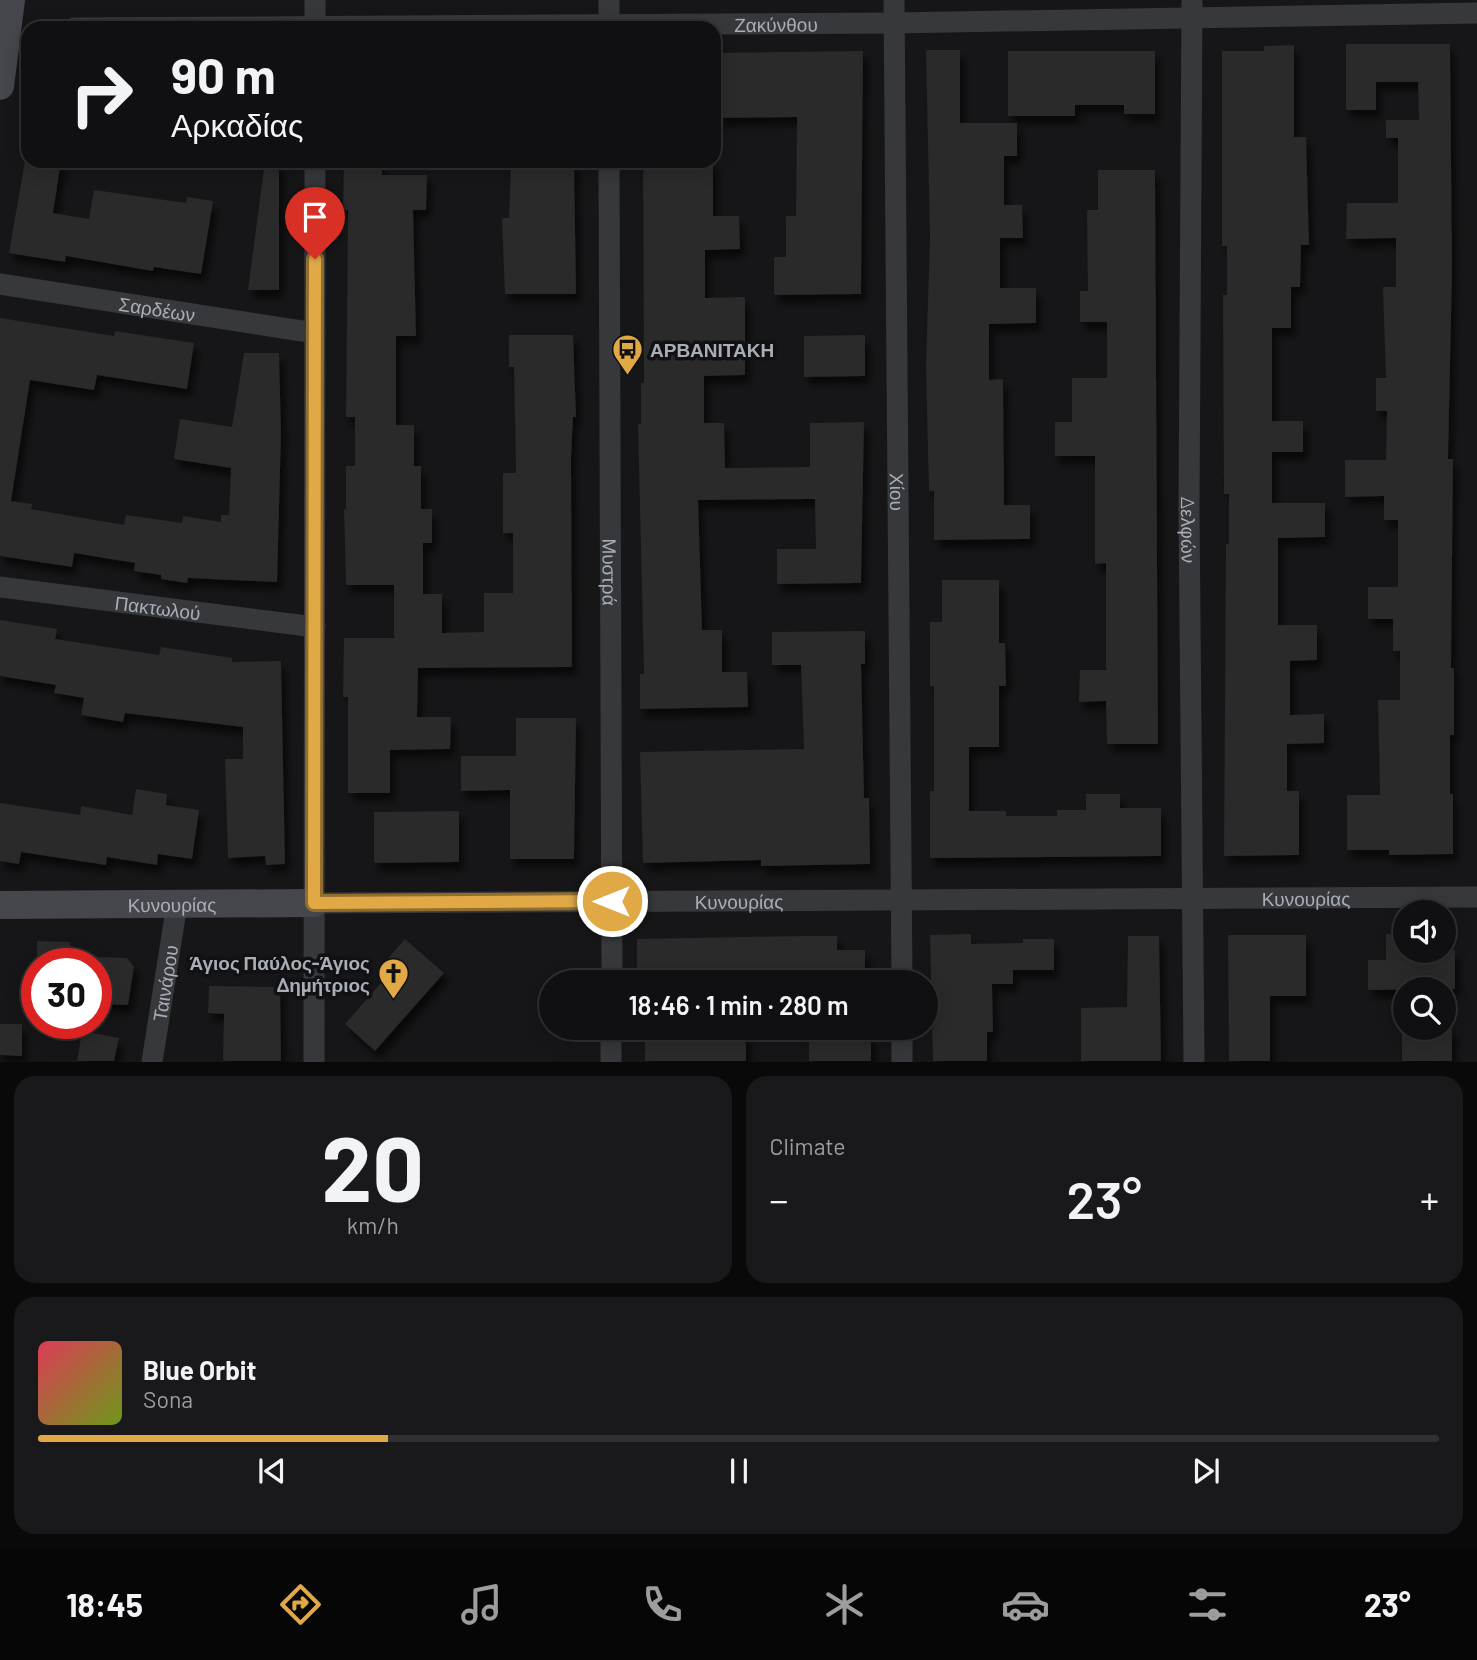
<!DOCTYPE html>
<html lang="en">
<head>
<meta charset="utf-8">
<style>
  :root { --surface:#101012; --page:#19191b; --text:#f1f3f6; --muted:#9c9d9f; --line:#303032; --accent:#e0a946 }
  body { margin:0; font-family:Barlow,sans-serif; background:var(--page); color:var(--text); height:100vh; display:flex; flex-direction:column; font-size:26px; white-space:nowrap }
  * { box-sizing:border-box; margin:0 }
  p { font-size:23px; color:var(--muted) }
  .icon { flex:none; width:38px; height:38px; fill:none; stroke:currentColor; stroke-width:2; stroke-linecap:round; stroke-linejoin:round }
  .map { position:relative; height:1062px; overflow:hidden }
  .drawer { display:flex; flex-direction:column; gap:14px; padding:14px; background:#09090a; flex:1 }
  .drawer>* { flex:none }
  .banner { position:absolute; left:21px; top:21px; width:700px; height:147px; border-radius:21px; box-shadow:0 4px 18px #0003,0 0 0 2px var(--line); background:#101012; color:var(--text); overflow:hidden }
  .tools { position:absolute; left:1393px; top:900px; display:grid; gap:14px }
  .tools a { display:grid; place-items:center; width:63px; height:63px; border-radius:50%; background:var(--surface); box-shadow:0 4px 18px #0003,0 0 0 2px var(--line); font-size:35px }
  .speed { position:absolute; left:21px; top:948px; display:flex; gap:14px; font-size:35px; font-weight:700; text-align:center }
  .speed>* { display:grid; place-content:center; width:91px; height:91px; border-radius:50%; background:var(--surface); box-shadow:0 4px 18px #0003,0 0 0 2px var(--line); line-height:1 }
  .speed .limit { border:10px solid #d22; background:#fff; color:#111 }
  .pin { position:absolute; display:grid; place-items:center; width:60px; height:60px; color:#fff; margin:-72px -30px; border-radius:50% 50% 50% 0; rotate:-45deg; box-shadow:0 0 7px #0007 }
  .pin .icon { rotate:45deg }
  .me { position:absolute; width:77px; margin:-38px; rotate:270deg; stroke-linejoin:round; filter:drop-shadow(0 0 5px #0008) }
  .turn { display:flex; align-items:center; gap:24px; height:147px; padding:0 35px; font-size:32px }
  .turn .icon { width:91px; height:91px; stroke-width:2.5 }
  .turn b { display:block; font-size:49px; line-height:60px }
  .big { font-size:52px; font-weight:600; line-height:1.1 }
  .drawer .widget { flex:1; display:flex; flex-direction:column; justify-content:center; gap:10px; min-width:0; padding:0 24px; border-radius:21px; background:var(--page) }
  .drawer .dial { align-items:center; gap:0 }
  .dial b { font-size:91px; line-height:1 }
  .song { display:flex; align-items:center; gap:21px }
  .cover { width:84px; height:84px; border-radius:10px; background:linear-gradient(135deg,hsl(350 70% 55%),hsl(80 70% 35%)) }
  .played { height:7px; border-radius:4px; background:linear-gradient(90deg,var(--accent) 25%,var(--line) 25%) }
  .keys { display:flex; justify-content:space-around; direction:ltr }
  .heat { display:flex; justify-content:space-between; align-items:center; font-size:38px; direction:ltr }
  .drawer .tiles { flex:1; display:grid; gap:14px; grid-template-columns:1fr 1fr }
  .widget:last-child { grid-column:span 2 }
  .trip { position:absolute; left:539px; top:970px; width:399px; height:70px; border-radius:35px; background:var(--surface); box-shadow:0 4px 18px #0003,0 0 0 2px var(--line); font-weight:600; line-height:70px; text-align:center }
  .dock { display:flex; height:112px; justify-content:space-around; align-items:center; background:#060607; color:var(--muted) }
  .dock .icon { width:49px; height:49px }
  .dock .current { color:var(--accent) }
  .dock b { font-size:32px; color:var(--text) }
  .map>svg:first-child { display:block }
  .building { fill:#29292c; filter:url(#shadow) }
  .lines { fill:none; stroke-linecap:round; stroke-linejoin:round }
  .street { stroke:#37383c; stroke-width:21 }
  .secondary { stroke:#46474c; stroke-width:28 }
  .route-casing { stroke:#926e2e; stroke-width:18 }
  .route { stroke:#e0a946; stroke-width:12 }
  .labels { text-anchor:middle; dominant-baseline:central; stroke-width:7; stroke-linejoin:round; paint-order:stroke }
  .street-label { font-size:19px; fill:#a9aeb6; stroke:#111113 }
  .poi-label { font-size:19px; font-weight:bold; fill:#a9aeb6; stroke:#111113; text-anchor:start }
</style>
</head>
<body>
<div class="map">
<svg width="1477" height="1062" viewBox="0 0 1477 1062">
  <defs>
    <filter id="shadow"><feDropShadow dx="4.5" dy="8" stdDeviation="3.5" flood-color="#0009"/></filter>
  </defs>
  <rect width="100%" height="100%" fill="#161618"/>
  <path class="building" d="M1346 44H1450L1452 270 1448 459H1453L1451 668H1454V735H1450V794H1453V854L1389 855V850H1347V795H1380L1378 700H1400V651H1393V619H1368V587H1398V520H1384V496L1345 497V460H1386L1387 411H1376V378H1386L1383 287H1396V238L1346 239 1347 203H1398V138H1386V120H1419L1418 82H1376V110H1346Z
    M1294 45V137H1306L1309 245H1301L1300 287H1291V328H1272V421H1303V452H1272V503H1325V537L1278 538V625H1317V660L1290 661V715L1324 714V743L1287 744V791H1299V855L1224 856 1226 544H1229V494H1224L1223 295H1227V246H1222V51H1264V46Z
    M926 50H960V123H1017V156H1004V205H1022L1023 238H1000V288H1036V323L989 324V380L1003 379 1004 505H1030V539L934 540V491H929L926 366 930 238Z
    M863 51 861 294 774 295V257H786V216H796L797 117 718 118 717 53Z
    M1008 51H1155V114H1124V105H1075V116H1008Z
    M25 161H61L53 213 89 219 94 190 186 203 187 197 213 201 201 274 154 267 153 271 66 256 65 262 9 253Z
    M265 161H279V290H248Z
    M344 161H382V175H427L426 210H413L416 336H396V425H414V466H421V509H432V543H423V594H442V633L484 632V593H513V533H503V473H516L514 367H509V335H573L576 417H573L571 458 572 667 418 668 417 717H451L450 749 390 750V793H348V697H343L344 638H394V585H346L344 509H346V466H355V417H346L348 210H343Z
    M511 161H574L576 294H505L502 218H509Z
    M643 161H713V216H739L740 249 705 250V298L745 297V375L704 376V423H724L725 468 810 467V423L864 422 861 583 777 584V549H816L815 499 698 500 702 630H722V672H747L748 707 640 709V674H644L638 424H641V383H644Z
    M1098 170H1155L1158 744H1107L1106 701 1079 702 1080 670H1106V563L1095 564V456H1055V422H1072V378H1107V322H1080V291H1088L1087 210H1098Z
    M0 318 114 336 115 331 194 343 187 389 97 375 94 390 30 380 11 501 32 504 31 509 124 525 126 515 182 523 183 516 221 522V515H229L231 468 174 459 180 419 232 427 244 353H279L281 433 277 582 188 578 187 583 161 579V575L134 571 135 563 74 553 72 567 0 556Z
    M865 335V376L804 377V336Z
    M942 580H999V643H1005L1006 686H999V747H969V811H1006V816H1057V810H1086V794H1120V808H1161V856L930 858V791H934V686H930V622H942Z
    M0 620 57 629 55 639 159 655 161 647 232 658V662L281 661 285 864 266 865 265 856 228 858 225 759H243V727L125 713 123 722 81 715 84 698 54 693 56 685 0 676Z
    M865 631V664H861L864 798H869L870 864 761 866V860L643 863 640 752 804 749 801 665H772V632Z
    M516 718H576L574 859H510V790L461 791V756H516Z
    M136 789 167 794 166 805 199 810 192 859 158 854 157 865 107 857 106 865 21 852 19 864 0 861V803L80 815 81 806 132 815Z
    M459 811V862L374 863V812Z
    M971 934V944L1023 943V939H1054V970H1013V984H992L993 1032H987V1061H933L930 935Z
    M1386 934H1405V950H1455V989L1368 990V960H1386Z
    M1228 935H1306V996H1270V1061H1229Z
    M805 936H837V950H865V982H804V974H756V982H637V939Z
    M1128 936H1159L1161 1061H1081V1008L1127 1007Z
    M405 939 444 973 375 1051 345 1024 387 976 378 970Z
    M37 941 70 942V964H37Z
    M96 957 127 958 134 967 128 1005 96 1004Z
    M209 986 280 987 281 1061H223L224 1014 208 1013Z
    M0 1024H22V1056L0 1055Z
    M1402 1027H1452V1061H1402Z
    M82 1031 119 1038 114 1061H77Z
    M809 1032H871V1061H809Z
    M746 1033V1061H645V1034Z"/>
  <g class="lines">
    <g class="street">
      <path d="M609 0V28"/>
      <path id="s1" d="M894 0 902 982"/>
      <path id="s2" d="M1192 0 1189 510 1194 1062"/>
      <path id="s3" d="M74 28 894 23 1477 13"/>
      <path d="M315 28V0"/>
      <path id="s4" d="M609 161 612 982"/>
      <path id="s5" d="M0 284 315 333"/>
      <path id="s6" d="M0 587 315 627"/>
      <path id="s7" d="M314 903 1477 897"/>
      <path d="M902 1027V1062"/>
      <path id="s8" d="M152 1062 177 904"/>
      <path d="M314 1062 315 161"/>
      <path d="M611 1062V1027"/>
    </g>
    <g class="secondary">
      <path d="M0 86 11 0"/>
      <path id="s9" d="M0 905 314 903"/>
    </g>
  </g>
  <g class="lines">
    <defs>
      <path id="route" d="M315 259 314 903 612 901"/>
    </defs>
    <use href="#route" class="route-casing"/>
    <use href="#route" class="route"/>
  </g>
  <defs>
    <symbol id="bus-pin" viewBox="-11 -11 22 30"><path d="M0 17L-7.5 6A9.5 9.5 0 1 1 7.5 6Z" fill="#e0a946" stroke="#111113"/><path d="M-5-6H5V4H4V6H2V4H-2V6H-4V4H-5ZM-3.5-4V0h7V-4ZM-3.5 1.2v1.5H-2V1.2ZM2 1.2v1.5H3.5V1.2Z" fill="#111"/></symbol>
    <symbol id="church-pin" viewBox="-11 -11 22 30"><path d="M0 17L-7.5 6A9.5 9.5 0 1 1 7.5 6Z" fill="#e0a946" stroke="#111113"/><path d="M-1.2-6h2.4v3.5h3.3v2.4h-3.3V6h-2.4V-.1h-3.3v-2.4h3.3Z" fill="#111"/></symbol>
  </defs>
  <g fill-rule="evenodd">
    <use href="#bus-pin" x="610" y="332" width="35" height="47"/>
    <use href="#church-pin" x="376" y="956" width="35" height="47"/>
  </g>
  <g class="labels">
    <g class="street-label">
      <text stroke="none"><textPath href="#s3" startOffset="702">Ζακύνθου</textPath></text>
      <text stroke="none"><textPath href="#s5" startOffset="159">Σαρδέων</textPath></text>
      <text stroke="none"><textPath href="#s1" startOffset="492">Χίου</textPath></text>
      <text stroke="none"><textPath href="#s2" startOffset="530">Δελφών</textPath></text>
      <text stroke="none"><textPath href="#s4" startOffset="411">Μυστρά</textPath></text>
      <text stroke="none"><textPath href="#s6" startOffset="159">Πακτωλού</textPath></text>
      <text stroke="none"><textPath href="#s7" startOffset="992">Κυνουρίας</textPath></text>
      <text stroke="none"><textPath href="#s7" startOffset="425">Κυνουρίας</textPath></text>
      <text stroke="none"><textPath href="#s9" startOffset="172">Κυνουρίας</textPath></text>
      <text stroke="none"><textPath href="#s8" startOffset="80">Ταινάρου</textPath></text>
    </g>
    <g class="poi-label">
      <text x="650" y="349">ΑΡΒΑΝΙΤΑΚΗ</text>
      <text x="370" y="962" text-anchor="end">Άγιος Παύλος-Άγιος<tspan x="370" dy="22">Δημήτριος</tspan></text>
    </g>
  </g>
</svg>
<div class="tools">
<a><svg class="icon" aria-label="sound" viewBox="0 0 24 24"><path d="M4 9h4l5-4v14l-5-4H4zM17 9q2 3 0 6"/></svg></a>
<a><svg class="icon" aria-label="search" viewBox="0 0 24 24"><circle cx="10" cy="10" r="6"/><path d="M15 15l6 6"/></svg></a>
</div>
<div class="speed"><div class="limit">30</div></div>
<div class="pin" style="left:315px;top:259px;background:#d93025"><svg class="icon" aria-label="arrive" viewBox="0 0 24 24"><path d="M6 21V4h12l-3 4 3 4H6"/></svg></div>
<svg class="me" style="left:612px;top:901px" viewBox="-20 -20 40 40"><circle r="17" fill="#e0a946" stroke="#fff" stroke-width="3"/><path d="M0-11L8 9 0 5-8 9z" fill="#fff"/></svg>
<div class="trip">18:46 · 1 min · 280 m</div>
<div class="banner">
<div class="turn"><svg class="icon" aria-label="right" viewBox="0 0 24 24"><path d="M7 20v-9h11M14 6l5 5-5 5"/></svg><div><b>90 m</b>Αρκαδίας</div></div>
</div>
</div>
<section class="drawer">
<div class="tiles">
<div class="widget dial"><b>20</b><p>km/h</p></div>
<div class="widget"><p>Climate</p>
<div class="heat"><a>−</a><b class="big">23°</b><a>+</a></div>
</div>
<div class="widget">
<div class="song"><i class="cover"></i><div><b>Blue Orbit</b><p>Sona</p></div></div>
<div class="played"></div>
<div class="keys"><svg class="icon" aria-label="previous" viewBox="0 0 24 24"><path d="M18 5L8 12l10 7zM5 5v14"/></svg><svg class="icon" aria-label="pause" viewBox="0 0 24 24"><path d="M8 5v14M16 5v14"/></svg><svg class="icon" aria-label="next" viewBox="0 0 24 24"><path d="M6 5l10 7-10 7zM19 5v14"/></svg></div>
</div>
</div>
</section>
<nav class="dock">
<b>18:45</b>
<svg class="icon current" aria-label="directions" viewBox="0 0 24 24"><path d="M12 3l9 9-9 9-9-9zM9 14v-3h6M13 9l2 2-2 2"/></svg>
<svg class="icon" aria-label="music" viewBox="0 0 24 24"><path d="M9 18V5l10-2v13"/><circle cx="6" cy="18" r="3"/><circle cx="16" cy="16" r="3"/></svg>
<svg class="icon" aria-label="phone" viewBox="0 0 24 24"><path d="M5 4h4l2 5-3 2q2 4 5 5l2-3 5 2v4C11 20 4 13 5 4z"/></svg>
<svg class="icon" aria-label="climate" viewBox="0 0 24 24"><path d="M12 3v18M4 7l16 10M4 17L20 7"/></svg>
<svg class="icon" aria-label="car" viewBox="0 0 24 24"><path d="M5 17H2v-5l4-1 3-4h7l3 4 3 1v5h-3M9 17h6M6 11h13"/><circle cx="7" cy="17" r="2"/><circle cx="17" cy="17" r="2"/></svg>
<svg class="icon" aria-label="filters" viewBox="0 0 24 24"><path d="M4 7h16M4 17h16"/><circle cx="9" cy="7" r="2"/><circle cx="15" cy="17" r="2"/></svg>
<b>23°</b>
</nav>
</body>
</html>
